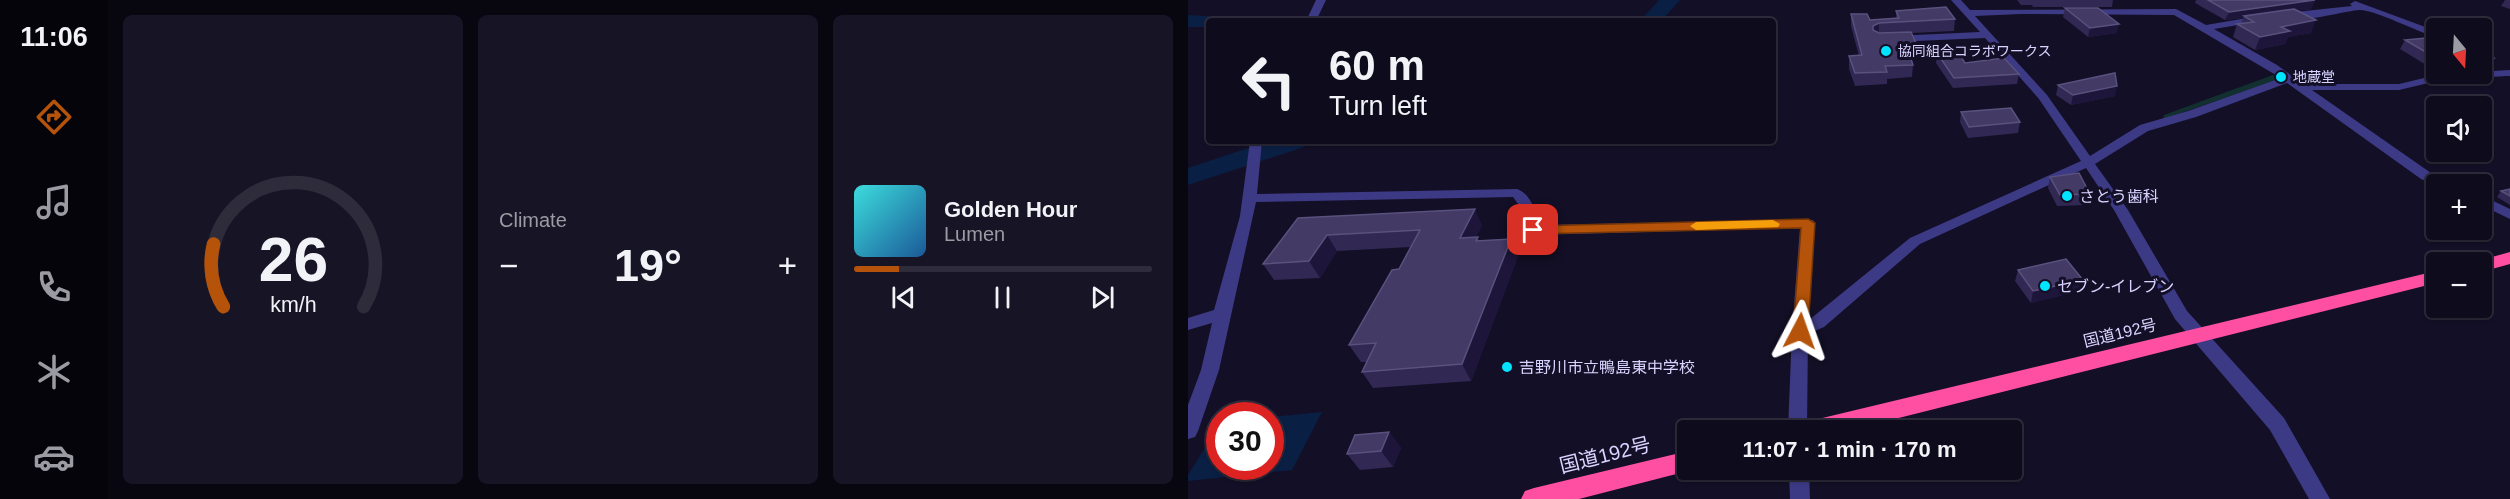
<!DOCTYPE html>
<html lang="en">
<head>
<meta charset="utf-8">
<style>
  :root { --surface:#0e0b1c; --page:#171425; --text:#f1f3f6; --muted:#9b9ba3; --line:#2e2b3b; --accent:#b45309 }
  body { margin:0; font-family:Arial,"Noto Sans JP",sans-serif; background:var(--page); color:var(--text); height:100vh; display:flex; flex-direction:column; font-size:22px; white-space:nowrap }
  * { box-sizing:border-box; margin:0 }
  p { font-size:20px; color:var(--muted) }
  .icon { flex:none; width:33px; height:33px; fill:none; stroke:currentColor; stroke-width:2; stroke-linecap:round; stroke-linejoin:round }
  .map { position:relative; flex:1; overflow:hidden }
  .panel { display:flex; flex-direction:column; gap:15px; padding:15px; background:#08060f; width:1080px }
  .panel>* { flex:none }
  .hud { position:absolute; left:18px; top:18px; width:570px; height:126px; border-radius:6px; box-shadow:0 2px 4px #0004,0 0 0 2px var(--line); background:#0e0b1c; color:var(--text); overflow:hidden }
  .needle { width:39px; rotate:162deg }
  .controls { position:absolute; left:1238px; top:18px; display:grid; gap:12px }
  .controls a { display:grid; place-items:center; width:66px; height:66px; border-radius:6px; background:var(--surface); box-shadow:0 2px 4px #0004,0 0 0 2px var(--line); font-size:30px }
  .speed { position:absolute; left:18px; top:402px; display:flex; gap:12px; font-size:30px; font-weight:700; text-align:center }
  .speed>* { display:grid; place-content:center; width:78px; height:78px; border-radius:50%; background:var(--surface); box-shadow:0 2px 4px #0004,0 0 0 2px var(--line); line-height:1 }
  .speed .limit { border:9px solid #d22; background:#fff; color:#111 }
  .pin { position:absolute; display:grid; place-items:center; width:51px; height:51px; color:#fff; margin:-26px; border-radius:12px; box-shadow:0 3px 9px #0006 }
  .me { position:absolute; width:66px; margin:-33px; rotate:4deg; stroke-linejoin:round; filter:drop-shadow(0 0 4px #0008) }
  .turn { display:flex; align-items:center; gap:21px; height:126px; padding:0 24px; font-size:27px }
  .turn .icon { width:78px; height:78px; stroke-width:2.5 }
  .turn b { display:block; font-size:42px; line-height:51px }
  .big { font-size:45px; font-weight:700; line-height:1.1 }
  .panel .tile { flex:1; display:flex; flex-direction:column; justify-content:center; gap:9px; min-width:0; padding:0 21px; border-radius:9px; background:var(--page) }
  .panel .dial { align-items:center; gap:0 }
  .dial svg { height:156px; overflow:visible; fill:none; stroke:var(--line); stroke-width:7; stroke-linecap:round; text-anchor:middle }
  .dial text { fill:var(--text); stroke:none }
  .song { display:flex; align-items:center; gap:18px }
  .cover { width:72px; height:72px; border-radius:9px; background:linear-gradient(135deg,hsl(180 70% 55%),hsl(210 70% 35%)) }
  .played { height:6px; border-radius:3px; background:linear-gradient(90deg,var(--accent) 15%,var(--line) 15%) }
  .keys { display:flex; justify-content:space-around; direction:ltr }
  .heat { display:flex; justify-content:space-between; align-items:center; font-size:33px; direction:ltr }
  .panel .tiles { flex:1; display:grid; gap:15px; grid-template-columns:repeat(3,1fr) }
  .trip { position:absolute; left:489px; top:420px; width:345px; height:60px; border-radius:6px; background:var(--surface); box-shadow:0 2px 4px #0004,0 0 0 2px var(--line); font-weight:700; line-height:60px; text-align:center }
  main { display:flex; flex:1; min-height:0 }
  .tab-bar { display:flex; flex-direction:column; width:108px; justify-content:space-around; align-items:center; background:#06040b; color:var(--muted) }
  .tab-bar .icon { width:42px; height:42px }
  .tab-bar .selected { color:var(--accent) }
  .tab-bar b { font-size:27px; color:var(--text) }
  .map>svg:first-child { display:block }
  .green { fill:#12302f }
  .water { fill:#0a1f44 }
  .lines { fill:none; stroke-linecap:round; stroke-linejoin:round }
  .river { fill:#0a1f44; fill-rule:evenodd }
  .minor { fill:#3d3a85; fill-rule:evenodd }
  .highway { fill:#ff4fa3; fill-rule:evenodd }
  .wall { fill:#312854 }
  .shaded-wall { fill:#1d163a }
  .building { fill:#433a66; stroke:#5a527e; stroke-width:1.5 }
  .route { fill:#b45309; stroke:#753606; stroke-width:1.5 }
  .slow { fill:#f59e0b }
  .poi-dot { fill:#00e5ff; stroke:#130f26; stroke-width:2 }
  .labels { text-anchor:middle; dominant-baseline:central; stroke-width:6; stroke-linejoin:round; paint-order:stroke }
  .far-poi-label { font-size:14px; fill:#d9d4ff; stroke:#130f26; text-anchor:start }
  .poi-label { font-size:16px; fill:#d9d4ff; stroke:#130f26; text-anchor:start }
  .street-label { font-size:16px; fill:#d9d4ff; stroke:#130f26 }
  .near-street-label { font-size:20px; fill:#d9d4ff; stroke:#130f26 }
</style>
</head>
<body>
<main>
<nav class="tab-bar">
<b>11:06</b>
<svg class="icon selected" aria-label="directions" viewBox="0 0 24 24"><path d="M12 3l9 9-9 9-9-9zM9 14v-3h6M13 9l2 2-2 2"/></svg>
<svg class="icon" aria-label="music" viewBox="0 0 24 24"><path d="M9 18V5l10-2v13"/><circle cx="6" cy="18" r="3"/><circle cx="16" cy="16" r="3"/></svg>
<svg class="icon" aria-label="phone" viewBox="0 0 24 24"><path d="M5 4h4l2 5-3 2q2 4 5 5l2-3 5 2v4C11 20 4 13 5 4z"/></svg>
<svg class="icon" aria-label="climate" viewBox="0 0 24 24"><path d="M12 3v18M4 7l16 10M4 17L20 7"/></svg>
<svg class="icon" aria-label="car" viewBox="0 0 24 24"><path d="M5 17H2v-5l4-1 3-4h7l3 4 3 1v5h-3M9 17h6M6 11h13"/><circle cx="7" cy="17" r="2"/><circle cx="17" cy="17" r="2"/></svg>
</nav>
<section class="panel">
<div class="tiles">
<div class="tile dial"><svg viewBox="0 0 100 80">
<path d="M14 69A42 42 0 1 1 86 69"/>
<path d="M14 69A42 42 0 0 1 9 37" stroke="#b45309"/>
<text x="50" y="56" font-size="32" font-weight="700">26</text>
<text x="50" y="72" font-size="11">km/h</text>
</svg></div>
<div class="tile"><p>Climate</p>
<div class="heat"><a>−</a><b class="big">19°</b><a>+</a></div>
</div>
<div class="tile">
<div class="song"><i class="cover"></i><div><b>Golden Hour</b><p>Lumen</p></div></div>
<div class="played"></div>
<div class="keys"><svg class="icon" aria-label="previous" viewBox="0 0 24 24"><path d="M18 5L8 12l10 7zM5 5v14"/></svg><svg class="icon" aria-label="pause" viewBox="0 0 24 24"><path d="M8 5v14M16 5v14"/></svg><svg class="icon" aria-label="next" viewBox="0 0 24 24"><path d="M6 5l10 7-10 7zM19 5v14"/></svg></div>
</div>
</div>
</section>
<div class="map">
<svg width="1322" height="499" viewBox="0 0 1322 499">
  <rect width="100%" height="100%" fill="#130f26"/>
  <path class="green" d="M1085 75 1092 79 975 119 976 115Z"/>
  <path class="water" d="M134 412 104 470 0 481V475L31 425 32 466H82L83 417Z"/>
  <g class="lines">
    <path class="river" d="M471 0H492L473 21H452Z
      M0 15 39 17 42 21H21V27H0Z
      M81 141H120L116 147 0 185V168Z"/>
    <path class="minor" d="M128 0H138L128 21H118Z
      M763 0H773L782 10 988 9 1018 25 1071 16 1076 19 1074 21 1026 29 1089 65 1115 84H1211L1253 74 1322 70V76H1319L1253 80 1211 90H1124L1243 173 1263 181 1264 184 1248 185 1233 179 1099 83 1008 117 960 131 907 164 940 210 999 311 1096 418 1142 499H1121L1082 430 987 319 926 210 898 168 732 244 636 327 620 334 619 430H600L604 331 612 228 345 235 338 230 333 208 325 197 68 202 31 370 10 431 7 437 0 439V405L13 370 24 323 0 330V318L26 310 52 216 62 141H74L69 194 329 189C343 194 348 212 351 225L625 220 627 223 621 320 722 238 893 161 851 99 797 38 705 42 700 39 705 36 792 32ZM833 14 986 15 1093 78 1000 111 952 125 902 156 859 95 787 16Z
      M1167 1 1248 31V37C1230 32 1187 10 1172 10 1154 11 1107 26 1093 16L1098 13 1164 6 1162 4Z
      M1293 195 1322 209V219L1293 205Z
      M601 470H621L622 499H602Z"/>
    <path class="highway" d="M1322 252V264L1293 272V262H1286Z
      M1248 271V283L663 430H614L618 423 626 420Z
      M500 451V470H506L500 471 391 499H333L337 491 346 488Z"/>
  </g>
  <path class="wall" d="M829 0H925L924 7H845L844 5H833Z
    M1008 0H1127L1123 9 1109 11 1123 33 1100 37 1097 44 1067 50 1045 37 1049 24H1053L1055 18 1037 20 1007 3Z
    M1317 0H1322V9L1313 6Z
    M877 8 929 33 900 37 875 17Z
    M708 11 767 19 766 31 724 33 728 43 727 56H722L725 65 724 77 699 79V84L667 86 661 69V56H671L663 26V14L682 20 708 18Z
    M1248 37V71L1212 49 1217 40Z
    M749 53 777 63 831 74 829 84 765 88 748 63Z
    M870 85 927 96 883 105 868 95Z
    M773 112 832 122 830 133 780 138 772 122Z
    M862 177 902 194 899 205 869 206 860 188Z
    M1322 189V205L1309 197 1313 191Z
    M110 218 294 225 288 237 292 241 323 239 330 256 283 381 185 388 174 372 179 362H173L161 345 211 269 223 247 149 251 132 278 86 280 75 264Z
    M830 270 891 291 843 303 827 281Z
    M201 432 213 448 205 467 172 470 159 454Z"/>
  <path class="shaded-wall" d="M1127 0 1123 9 1059 17 1056 16 1055 18 1037 20 1041 12Z
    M1128 20 1123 33 1100 37 1097 44 1067 50 1072 37 1093 27Z
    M691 23V35L685 38V26Z
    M931 24 929 33 900 37 902 28Z
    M1306 58 1299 68 1293 70V68L1297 61Z
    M929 86 927 96 883 105 885 95Z
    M287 209 294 225 280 254 272 238Z
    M139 235 149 251 132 278 121 261Z
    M323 239 330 256 283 381 274 364Z
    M895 280 891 291 843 303 845 291Z
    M201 432 213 448 205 467 193 451Z"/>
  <path class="building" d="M1020 0H1127L1041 12Z
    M758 7 767 19 691 23 685 26V30L691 33 723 32 728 43 718 44 725 65 697 66 699 72 667 73 661 56 674 55 663 14H679L682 20 711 18 708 11Z
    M877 8H910L931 24 902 28Z
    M1106 9 1128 20 1093 27 1102 31 1072 37 1049 24 1066 22 1056 16Z
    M1248 37V58L1217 40Z
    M1293 51 1306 58 1297 61H1293Z
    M770 52 777 63 816 58 831 74 766 78 749 53Z
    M927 73 929 86 885 95 870 85Z
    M823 108 832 122 781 127 773 112Z
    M891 173 902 194 872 195 862 177Z
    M1322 189V196L1313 191Z
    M287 209 272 238 290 237 288 241 323 239 274 364 174 372 188 343 161 345 204 270 211 269 232 230 139 235 121 261 75 264 110 218Z
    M878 259 895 280 845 291 830 270Z
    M201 432 193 451 159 454 167 435Z"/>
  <path class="route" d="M620 219 627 223 620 331 618 335H607L605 331 613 228 345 234 338 230 345 226Z"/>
  <path class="slow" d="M585 220 592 224 590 227 508 230 502 226 508 222Z"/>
  <g class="poi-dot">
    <circle cx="698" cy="51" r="6"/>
    <circle cx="1093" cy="77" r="6"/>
    <circle cx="879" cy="196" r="6"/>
    <circle cx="857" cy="286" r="6"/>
    <circle cx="319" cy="367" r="6"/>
  </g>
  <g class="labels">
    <g class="far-poi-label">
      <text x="710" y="51">協同組合コラボワークス</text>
      <text x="1105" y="77">地蔵堂</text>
    </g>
    <g class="poi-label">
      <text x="891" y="196">さとう歯科</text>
      <text x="869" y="286">セブン-イレブン</text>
      <text x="331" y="367">吉野川市立鴨島東中学校</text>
    </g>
    <g class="street-label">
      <text transform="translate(932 333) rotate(-14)">国道192号</text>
    </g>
    <g class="near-street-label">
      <text transform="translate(417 455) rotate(-14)">国道192号</text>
    </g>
  </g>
</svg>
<div class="controls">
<a><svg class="needle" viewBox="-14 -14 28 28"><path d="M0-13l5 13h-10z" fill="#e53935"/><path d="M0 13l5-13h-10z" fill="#9b9ba3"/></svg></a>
<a><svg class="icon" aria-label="sound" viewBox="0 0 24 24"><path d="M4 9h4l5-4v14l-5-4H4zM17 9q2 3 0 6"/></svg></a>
<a>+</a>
<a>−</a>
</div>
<div class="speed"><div class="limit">30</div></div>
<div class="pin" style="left:345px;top:230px;background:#d93025"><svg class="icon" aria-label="arrive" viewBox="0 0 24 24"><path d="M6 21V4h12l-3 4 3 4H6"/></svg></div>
<svg class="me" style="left:612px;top:331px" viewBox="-20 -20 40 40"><path d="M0-17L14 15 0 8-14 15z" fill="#b45309" stroke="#fff" stroke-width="4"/></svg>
<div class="trip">11:07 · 1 min · 170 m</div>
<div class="hud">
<div class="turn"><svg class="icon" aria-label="left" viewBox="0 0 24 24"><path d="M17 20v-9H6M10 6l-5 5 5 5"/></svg><div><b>60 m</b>Turn left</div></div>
</div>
</div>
</main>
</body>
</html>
